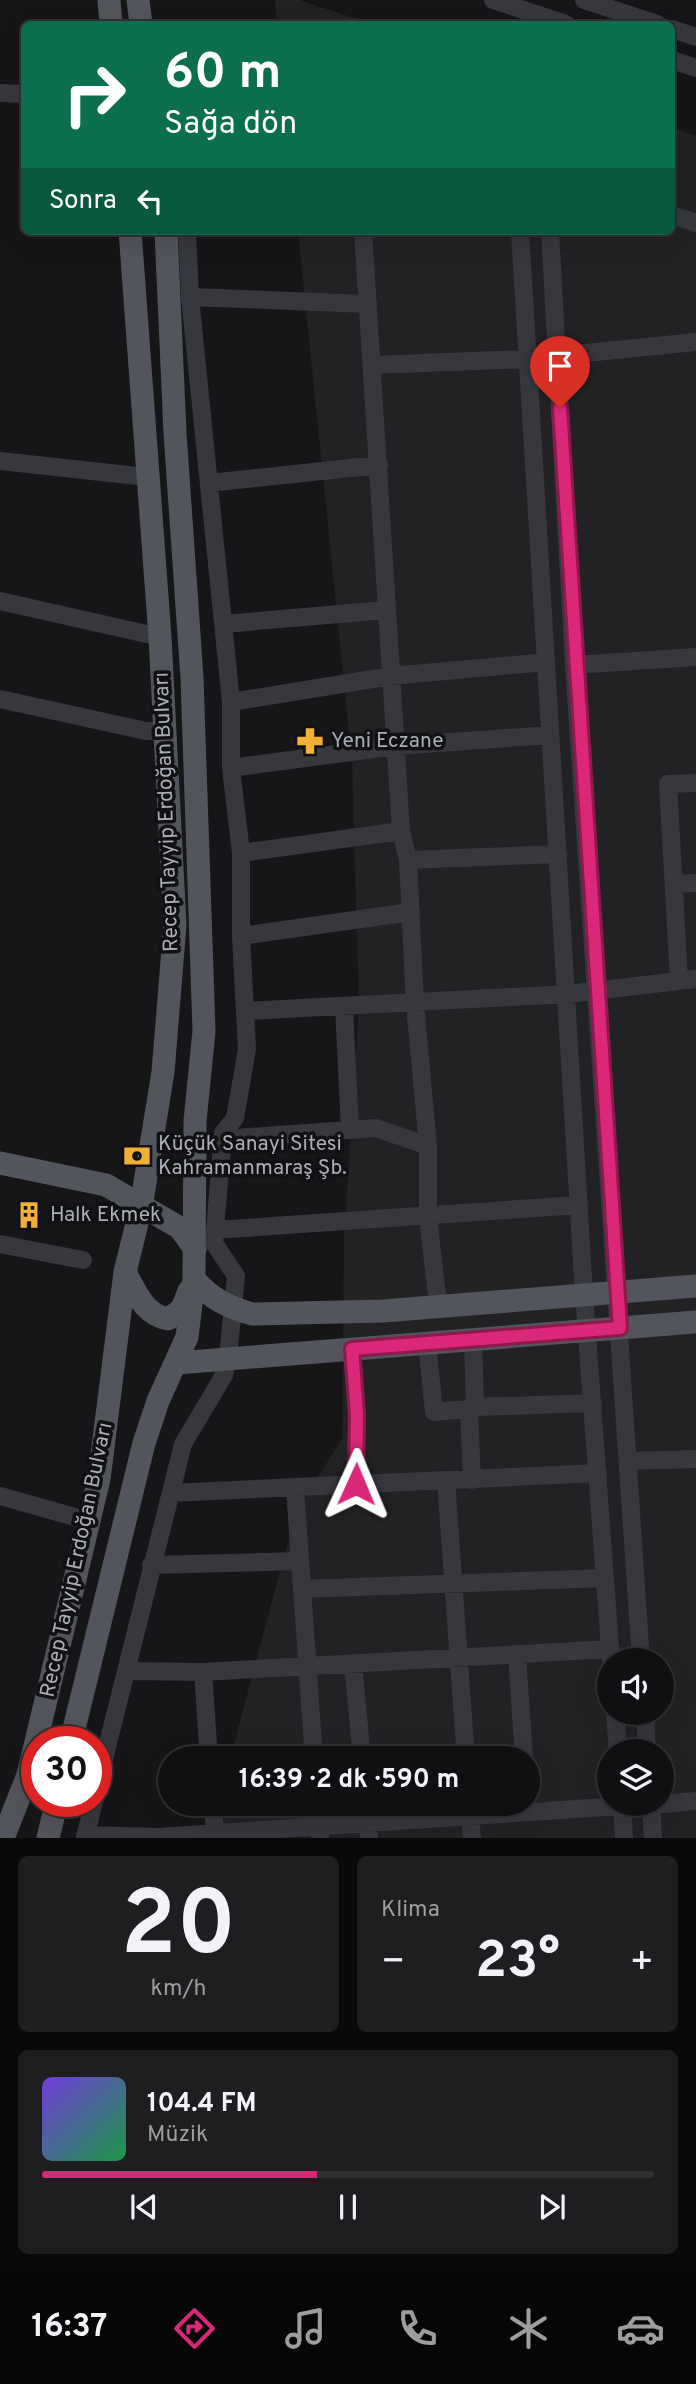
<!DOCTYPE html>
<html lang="tr">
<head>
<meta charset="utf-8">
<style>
  :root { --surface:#101012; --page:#1e1e20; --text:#f1f3f6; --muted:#9c9d9f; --line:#303032; --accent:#db2777 }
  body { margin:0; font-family:Overpass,sans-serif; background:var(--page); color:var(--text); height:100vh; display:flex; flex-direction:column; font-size:26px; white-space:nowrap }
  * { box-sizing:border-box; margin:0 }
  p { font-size:23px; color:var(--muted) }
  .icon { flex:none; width:38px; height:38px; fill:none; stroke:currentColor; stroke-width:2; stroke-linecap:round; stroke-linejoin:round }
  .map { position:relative; height:1838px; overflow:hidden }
  .details { display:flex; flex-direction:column; gap:18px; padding:18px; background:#09090a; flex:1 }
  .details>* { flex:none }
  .top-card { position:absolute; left:21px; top:21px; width:654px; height:214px; border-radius:10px; box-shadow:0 7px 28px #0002,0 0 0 2px var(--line); background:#0b6e4f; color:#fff; overflow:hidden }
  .fabs { position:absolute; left:597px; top:1648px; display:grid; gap:14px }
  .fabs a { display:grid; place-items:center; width:77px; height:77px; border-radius:50%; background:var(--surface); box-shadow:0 7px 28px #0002,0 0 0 2px var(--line); font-size:35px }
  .speed { position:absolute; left:21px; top:1726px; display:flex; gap:14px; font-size:35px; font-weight:700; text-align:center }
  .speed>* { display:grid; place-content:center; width:91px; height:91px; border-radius:50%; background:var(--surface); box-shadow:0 7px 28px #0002,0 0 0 2px var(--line); line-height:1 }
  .speed .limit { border:10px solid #d22; background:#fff; color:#111 }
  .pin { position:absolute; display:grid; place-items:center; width:60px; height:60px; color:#fff; margin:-72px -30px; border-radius:50% 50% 50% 0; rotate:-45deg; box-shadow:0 0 7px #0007 }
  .pin .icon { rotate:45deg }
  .me { position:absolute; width:77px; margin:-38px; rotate:1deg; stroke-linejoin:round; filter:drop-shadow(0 0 5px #0008) }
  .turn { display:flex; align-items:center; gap:24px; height:147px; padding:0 28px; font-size:32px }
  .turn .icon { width:91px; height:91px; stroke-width:2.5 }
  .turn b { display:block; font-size:49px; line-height:60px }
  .then { display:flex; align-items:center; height:66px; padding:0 28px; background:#0003; gap:14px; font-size:26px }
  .big { font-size:52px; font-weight:700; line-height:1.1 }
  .details .widget { flex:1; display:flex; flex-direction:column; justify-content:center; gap:10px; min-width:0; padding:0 24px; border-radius:10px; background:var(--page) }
  .details .dial { align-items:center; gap:0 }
  .dial b { font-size:91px; line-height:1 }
  .song { display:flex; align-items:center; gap:21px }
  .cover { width:84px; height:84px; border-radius:10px; background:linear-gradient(135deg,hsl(260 70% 55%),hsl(140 70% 35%)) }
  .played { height:7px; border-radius:4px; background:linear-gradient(90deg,var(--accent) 45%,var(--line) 45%) }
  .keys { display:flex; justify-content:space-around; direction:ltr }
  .heat { display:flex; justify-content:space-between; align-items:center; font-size:38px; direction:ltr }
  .details .tiles { flex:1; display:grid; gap:18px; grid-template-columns:1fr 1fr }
  .widget:last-child { grid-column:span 2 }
  .trip { position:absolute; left:158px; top:1746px; width:382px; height:70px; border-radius:35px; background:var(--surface); box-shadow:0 7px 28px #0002,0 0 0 2px var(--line); font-weight:700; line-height:70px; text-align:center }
  .tabs { display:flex; height:112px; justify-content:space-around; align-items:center; background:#060607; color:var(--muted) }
  .tabs .icon { width:49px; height:49px }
  .tabs .active { color:var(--accent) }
  .tabs b { font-size:32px; color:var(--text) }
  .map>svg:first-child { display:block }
  .built { fill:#222225; fill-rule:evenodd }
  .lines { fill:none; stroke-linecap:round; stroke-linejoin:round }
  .minor { stroke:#37383d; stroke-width:18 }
  .major { stroke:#53555c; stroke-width:23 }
  .route-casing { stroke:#8e194d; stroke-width:18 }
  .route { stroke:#db2777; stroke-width:12 }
  .labels { text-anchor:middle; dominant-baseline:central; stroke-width:7; stroke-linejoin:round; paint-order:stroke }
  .poi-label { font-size:21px; fill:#a8adb8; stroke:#111113; text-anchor:start }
  .street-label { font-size:21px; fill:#a8adb8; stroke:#111113 }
</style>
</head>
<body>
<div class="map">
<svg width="696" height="1838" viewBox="0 0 696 1838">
  <rect width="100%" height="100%" fill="#161618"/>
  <path class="built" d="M275 0H299L373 24H277Z
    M672 127 696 136V1838H209L218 1804H527V1759H230L296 1511 342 1439 344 1237 359 1005 352 762 298 231H672ZM609 1661H662V1713H609ZM609 1752H662V1804H609Z"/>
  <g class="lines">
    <path class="minor" d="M493 0 566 24
      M584 0 657 24
      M672 29 696 37
      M672 60 696 68
      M0 93 24 94
      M672 215 696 223
      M363 231 401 831 408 860 415 1004 428 1146V1217L438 1305
      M520 231 584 1295 611 1661
      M550 231 574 665 641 1661
      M190 297 368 304
      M372 365 526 359 696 342
      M0 461 147 477
      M209 483 379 465
      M0 601 160 637
      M223 624 386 610
      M574 665 696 657
      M0 699 146 731H166
      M231 702 391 676 546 662
      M231 768 396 746 550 735
      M241 853 401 831
      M408 860 558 854
      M674 884 696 883
      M241 936 411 912
      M679 980 668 784 696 783
      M344 1006 350 1130
      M247 1011 568 994 696 979
      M223 1139 376 1128 428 1146
      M215 1230 579 1205
      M0 1244 83 1260
      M427 1343 434 1412 469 1409
      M352 1349 357 1415 356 1484
      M475 1407 593 1403
      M628 1461 696 1459
      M472 1480 469 1409 475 1407 473 1340
      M446 1481 466 1759
      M295 1488 314 1759
      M171 1493 598 1473
      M0 1496 89 1521
      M151 1565 300 1561
      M302 1589 605 1578
      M517 1654 524 1759
      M353 1663 362 1759
      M127 1671 203 1672 611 1649
      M203 1672 209 1759
      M615 1713 618 1752
      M645 1713 647 1752
      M96 1791 183 1444 224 1375 228 1357 236 1276 214 1243 223 1133 235 1118 247 1049 241 936V853L231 768V702L190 297 187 231
      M213 1804 215 1833
      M317 1804 320 1836
      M366 1804 369 1838
      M469 1804 472 1838
      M622 1804 624 1838
      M662 1804 696 1801
      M85 1835 159 1837 651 1804 653 1838
      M85 1838 94 1801"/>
    <path class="major" d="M109 0 111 24
      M138 0 141 24
      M0 1163 106 1185 180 1228 195 1249
      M125 1272C136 1292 144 1315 168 1319L182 1309 189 1291
      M194 1279C210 1298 227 1307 252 1314L383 1311 696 1286
      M176 1363 696 1322
      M71 1741 144 1443 158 1401 187 1337 194 1279 195 1121 204 1031 192 678 175 433 166 231
      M3 1838 28 1775 99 1479 125 1272 141 1207 163 1072 175 925 160 637 130 231
      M48 1838 57 1801"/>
  </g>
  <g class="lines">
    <defs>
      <path id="route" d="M356 1484 357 1415 352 1349 620 1328 560 408"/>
    </defs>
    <use href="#route" class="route-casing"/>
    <use href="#route" class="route"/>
  </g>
  <defs>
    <symbol id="pharmacy-bare" viewBox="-9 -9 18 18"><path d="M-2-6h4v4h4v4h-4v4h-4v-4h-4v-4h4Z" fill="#f2b134" stroke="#111113" stroke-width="2.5" paint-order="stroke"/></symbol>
    <symbol id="bank-bare" viewBox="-9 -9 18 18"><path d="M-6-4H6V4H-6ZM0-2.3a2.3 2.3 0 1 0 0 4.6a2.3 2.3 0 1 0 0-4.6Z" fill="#f2b134" stroke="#111113" stroke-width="2.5" paint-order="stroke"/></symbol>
    <symbol id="building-bare" viewBox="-9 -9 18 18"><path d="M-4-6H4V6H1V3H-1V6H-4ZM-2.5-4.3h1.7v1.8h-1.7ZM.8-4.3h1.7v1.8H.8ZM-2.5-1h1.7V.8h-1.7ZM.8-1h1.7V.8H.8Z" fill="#f2b134" stroke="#111113" stroke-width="2.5" paint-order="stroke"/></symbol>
  </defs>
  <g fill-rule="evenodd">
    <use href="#pharmacy-bare" x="291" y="722" width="38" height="38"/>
    <use href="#bank-bare" x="118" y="1137" width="38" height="38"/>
    <use href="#building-bare" x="10" y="1196" width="38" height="38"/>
  </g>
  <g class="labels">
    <g class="poi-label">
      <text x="331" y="741">Yeni Eczane</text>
      <text x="158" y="1144">Küçük Sanayi Sitesi<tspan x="158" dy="24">Kahramanmaraş Şb.</tspan></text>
      <text x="50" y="1215">Halk Ekmek</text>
    </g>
    <g class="street-label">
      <text transform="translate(167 812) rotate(-92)">Recep Tayyip Erdoğan Bulvarı</text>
      <text transform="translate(77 1560) rotate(-78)">Recep Tayyip Erdoğan Bulvarı</text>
    </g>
  </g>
</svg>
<div class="fabs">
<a><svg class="icon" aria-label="sound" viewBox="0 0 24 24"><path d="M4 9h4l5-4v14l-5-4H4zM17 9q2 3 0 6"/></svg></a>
<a><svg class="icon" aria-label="layers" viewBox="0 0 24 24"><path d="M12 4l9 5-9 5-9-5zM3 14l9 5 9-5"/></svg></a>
</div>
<div class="speed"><div class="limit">30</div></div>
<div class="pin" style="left:560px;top:408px;background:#d93025"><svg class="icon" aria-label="arrive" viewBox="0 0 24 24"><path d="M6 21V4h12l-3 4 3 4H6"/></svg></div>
<svg class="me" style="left:356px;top:1484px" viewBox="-20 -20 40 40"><path d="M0-17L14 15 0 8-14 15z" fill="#db2777" stroke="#fff" stroke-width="4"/></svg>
<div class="trip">16:39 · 2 dk · 590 m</div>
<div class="top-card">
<div class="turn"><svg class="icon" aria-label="right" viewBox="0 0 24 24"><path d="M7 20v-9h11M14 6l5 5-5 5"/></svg><div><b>60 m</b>Sağa dön</div></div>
<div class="then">Sonra<svg class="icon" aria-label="left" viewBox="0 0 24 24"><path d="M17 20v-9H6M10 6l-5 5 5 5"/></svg></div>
</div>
</div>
<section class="details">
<div class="tiles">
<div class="widget dial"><b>20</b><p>km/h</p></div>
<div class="widget"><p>Klima</p>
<div class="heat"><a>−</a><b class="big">23°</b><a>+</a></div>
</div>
<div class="widget">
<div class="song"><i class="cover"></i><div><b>104.4 FM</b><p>Müzik</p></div></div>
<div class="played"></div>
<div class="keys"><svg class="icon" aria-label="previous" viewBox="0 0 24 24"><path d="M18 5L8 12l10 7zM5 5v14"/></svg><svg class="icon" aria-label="pause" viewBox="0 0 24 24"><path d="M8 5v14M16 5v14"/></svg><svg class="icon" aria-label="next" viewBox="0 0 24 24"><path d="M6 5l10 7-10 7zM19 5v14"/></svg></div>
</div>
</div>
</section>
<nav class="tabs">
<b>16:37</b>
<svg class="icon active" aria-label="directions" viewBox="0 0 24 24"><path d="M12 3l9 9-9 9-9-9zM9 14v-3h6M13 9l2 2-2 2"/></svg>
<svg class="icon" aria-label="music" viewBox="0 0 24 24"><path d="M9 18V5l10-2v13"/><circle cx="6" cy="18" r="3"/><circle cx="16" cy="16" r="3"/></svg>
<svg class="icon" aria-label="phone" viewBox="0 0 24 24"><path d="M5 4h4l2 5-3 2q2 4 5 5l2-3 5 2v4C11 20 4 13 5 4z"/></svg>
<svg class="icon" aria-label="climate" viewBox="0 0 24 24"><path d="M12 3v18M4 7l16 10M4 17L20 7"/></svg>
<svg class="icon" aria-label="car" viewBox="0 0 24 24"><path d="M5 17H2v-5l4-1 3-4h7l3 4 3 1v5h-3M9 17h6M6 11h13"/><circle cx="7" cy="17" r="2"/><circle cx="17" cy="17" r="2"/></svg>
</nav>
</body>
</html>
